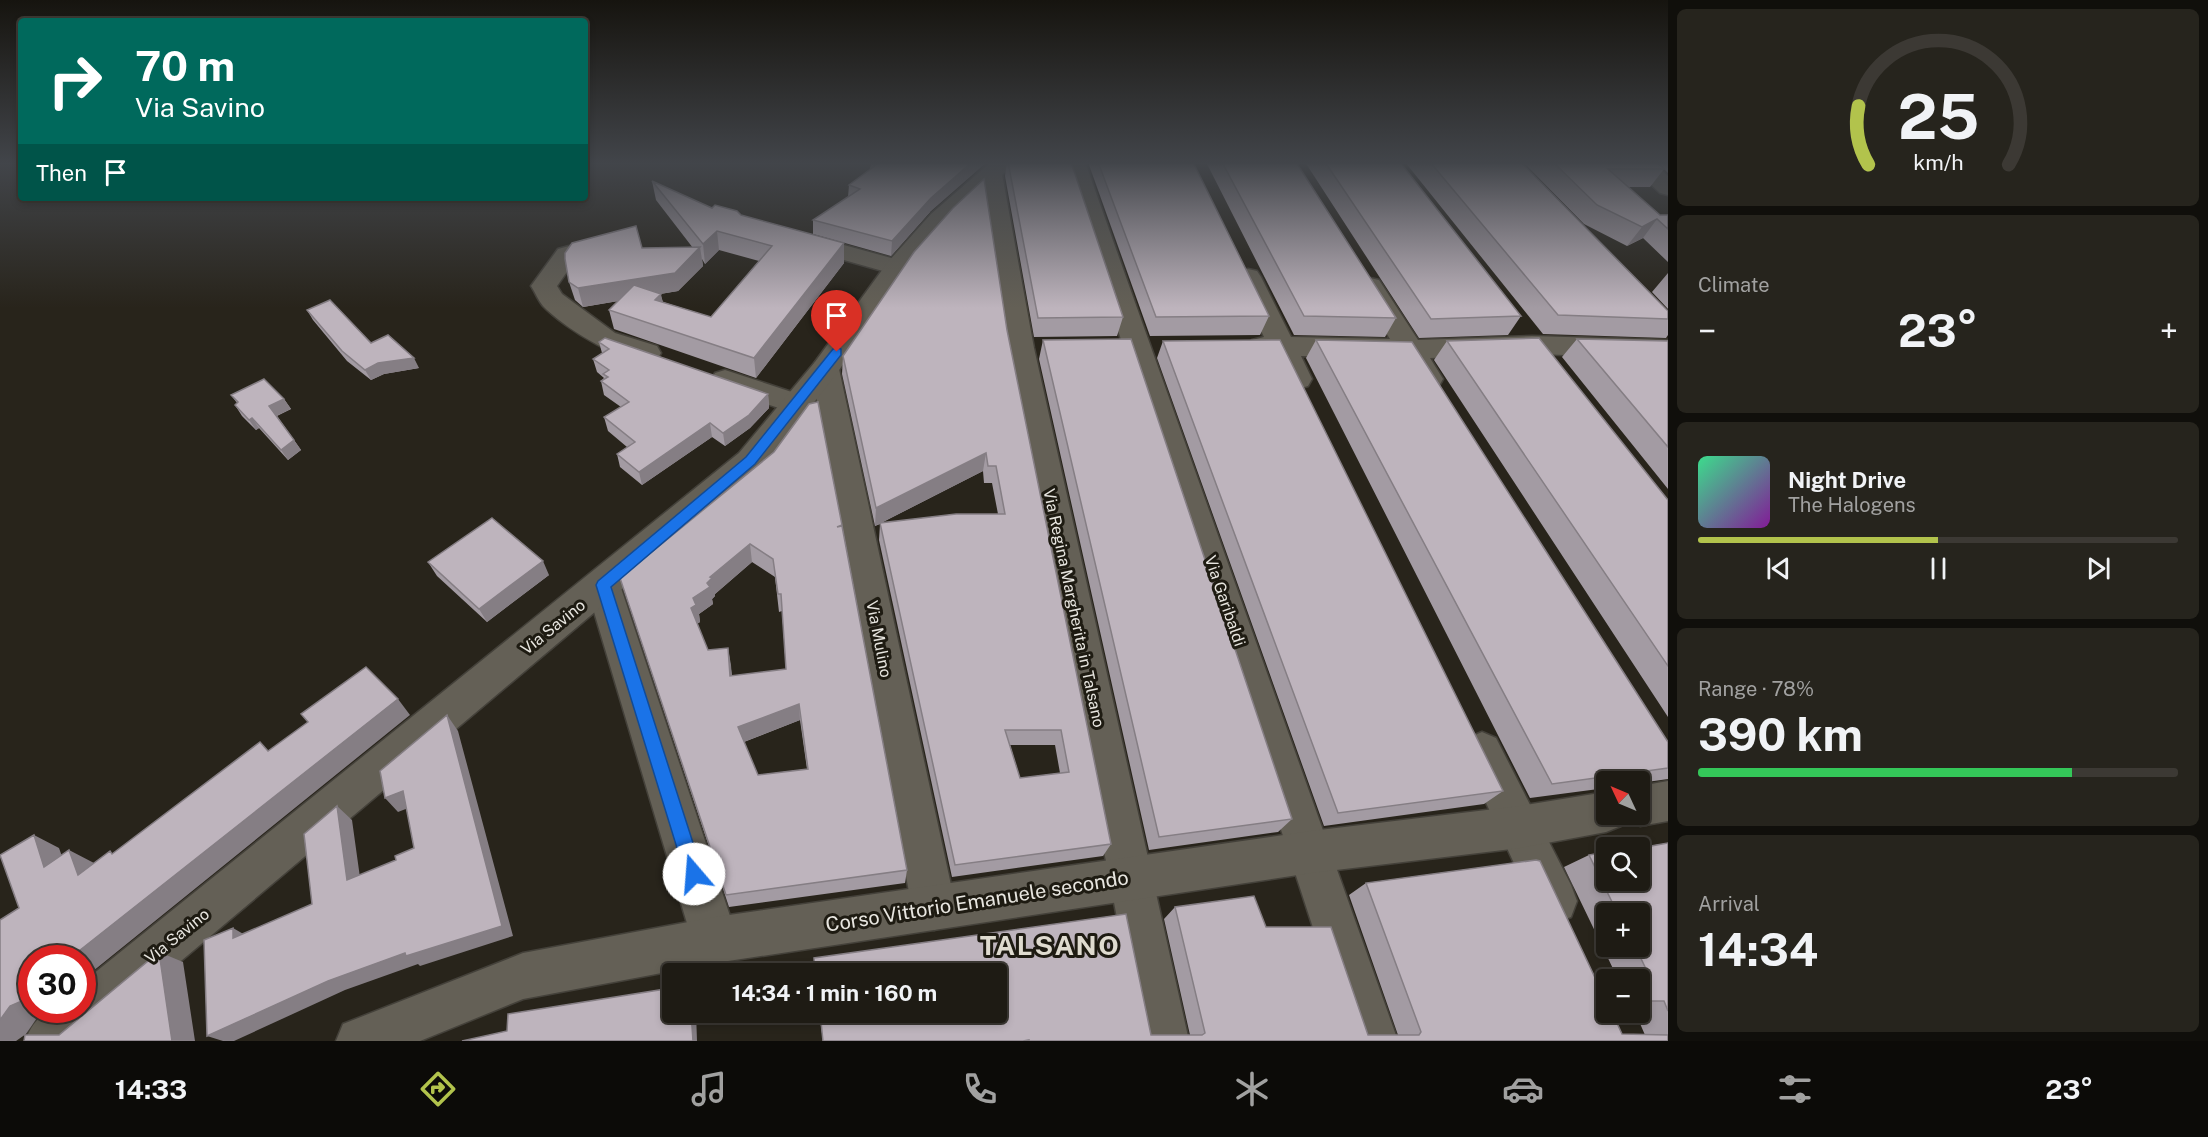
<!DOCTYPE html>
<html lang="en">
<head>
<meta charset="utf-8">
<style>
  :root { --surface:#1e1b14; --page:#26241d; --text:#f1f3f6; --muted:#a1a1a0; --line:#3c3934; --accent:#b2c34c }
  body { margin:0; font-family:"Public Sans",sans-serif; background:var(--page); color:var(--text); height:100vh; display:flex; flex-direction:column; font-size:22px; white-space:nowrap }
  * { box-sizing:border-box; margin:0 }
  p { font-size:20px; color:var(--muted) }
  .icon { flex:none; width:33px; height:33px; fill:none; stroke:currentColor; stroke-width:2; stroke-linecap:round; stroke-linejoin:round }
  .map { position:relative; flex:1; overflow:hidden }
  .side { display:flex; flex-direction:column; gap:9px; padding:9px; background:#100f0b; width:540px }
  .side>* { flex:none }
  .top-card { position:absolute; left:18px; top:18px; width:570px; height:183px; border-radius:6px; box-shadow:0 3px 9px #0003,0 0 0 2px var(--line); background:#00695c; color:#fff; overflow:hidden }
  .needle { width:39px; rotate:314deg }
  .fabs { position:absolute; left:1596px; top:771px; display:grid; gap:12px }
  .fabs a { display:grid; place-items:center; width:54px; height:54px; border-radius:6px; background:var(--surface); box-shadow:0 3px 9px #0003,0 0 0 2px var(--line); font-size:30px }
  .speed { position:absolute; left:18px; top:945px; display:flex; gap:12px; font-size:30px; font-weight:700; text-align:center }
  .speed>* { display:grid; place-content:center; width:78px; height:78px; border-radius:50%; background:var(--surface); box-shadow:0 3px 9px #0003,0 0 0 2px var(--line); line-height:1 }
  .speed .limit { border:9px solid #d22; background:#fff; color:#111 }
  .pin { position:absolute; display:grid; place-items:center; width:51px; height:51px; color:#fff; margin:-62px -26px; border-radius:50% 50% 50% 0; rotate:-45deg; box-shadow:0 0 6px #0007 }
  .pin .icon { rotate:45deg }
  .me { position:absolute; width:66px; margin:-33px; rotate:342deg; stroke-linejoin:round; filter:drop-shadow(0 0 4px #0008) }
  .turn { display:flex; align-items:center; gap:21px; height:126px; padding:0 18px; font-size:27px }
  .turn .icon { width:78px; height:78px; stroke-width:2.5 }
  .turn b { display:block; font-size:42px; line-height:51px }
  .then { display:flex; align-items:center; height:57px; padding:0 18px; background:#0003; gap:12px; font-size:22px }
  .big { font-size:45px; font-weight:700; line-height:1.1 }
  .side .tile { flex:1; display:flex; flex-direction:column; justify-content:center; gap:9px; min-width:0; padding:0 21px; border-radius:9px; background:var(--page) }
  .side .dial { align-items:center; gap:0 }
  .dial svg { height:156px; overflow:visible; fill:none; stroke:var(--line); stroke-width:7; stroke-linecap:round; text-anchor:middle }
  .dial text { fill:var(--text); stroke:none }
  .song { display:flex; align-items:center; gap:18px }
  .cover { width:72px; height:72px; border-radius:9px; background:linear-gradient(135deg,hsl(150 70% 55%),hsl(290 70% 35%)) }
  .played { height:6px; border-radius:3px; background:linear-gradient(90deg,var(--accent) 50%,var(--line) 50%) }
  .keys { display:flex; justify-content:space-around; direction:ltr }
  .heat { display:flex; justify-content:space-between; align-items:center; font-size:33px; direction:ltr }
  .charge { height:9px; border-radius:4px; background:linear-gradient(90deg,#34c759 78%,var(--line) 0) }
  .trip { position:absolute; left:662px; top:963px; width:345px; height:60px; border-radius:6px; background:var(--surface); box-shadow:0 3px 9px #0003,0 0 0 2px var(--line); font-weight:700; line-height:60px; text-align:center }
  .dock { display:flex; height:96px; justify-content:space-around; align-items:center; background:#0c0b08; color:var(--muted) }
  .dock .icon { width:42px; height:42px }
  .dock .current { color:var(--accent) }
  .dock b { font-size:27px; color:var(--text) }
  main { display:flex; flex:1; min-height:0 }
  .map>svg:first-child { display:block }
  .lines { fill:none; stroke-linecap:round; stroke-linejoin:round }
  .street-casing { stroke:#44413a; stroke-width:3 }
  .secondary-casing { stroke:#44413a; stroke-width:3 }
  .street { fill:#646056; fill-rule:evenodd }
  .secondary { fill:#646056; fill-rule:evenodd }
  .wall { fill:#a39ba3; fill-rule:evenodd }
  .shaded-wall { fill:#857e84 }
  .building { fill:#beb4bd; stroke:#857e84; stroke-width:1.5; fill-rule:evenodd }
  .route { fill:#1a73e8; stroke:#114b97; stroke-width:1.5 }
  .labels { text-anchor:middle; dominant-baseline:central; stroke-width:6; stroke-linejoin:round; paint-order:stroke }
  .street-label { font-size:16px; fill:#e8e6e0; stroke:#1e1b12 }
  .near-street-label { font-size:20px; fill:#e8e6e0; stroke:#1e1b12 }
  .near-district-label { font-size:27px; font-weight:bold; letter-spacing:1.5px; fill:#dfdbcf; stroke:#1e1b12 }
</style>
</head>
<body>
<main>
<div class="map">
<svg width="1668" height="1041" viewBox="0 0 1668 1041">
  <rect width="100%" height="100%" fill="#28241b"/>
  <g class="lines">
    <defs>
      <path id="street" d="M1063 162H1085L1398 1041H1350Z
        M1627 162H1652L1668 176V195L1660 193Z
        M991 167 999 169 1002 174 1034 348 1189 1041H1141L1006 348 980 174 983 169Z
        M800 233 906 262 910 267 906 272 897 275 791 245 788 240 791 235Z
        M606 236 615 238 618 243 615 248 576 259 557 286 562 294 615 333 657 346 661 353 657 360C627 368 564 328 543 306 538 300 535 292 531 286L558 249Z
        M1248 269 1257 271 1261 277 1291 337 1390 339 1357 286 1361 280 1370 278 1379 280 1418 340 1532 336 1668 340V358L1532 354 1430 358 1443 379 1439 386 1429 389 1419 386 1402 358 1301 356 1312 379 1308 386 1298 389 1288 386 1272 355 1252 352 1248 346 1252 340 1264 337 1235 277 1239 271Z
        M825 359 835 362 839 369 956 908 950 924 934 930 918 924 912 908 811 369 815 362Z
        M725 370 807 397 812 404 807 411 797 414 715 387 711 380 715 373Z
        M603 571 615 575 620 585 738 940 731 956 715 963 699 956 692 940 586 585 591 575Z
        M1482 732 1496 738 1571 885 1577 901 1571 917 1555 923 1539 917 1462 751 1468 738Z"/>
      <path id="secondary" d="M991 162H1016L949 224 906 272 835 376 761 469 615 595 86 1041H25C38 1009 50 1010 82 1010V983L739 453 815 362 888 262 931 214Z
        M1668 781V821L1640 826 1624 818 1621 826 1606 832 1520 848 1311 873 715 963 523 999 420 1041H336L343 1024 523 953 715 917 1311 831 1520 806 1606 792V814H1640V786Z"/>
    </defs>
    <use href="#street" class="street-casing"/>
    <use href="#secondary" class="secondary-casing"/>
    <use href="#street" class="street"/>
    <use href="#secondary" class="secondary"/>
  </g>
  <path class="wall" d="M872 162 930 212 891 256 813 234V220L848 197 849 185 870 169 871 163Z
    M1007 162H1071L1123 317 1117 336 1034 337 1005 176Z
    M1088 162H1193L1269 316 1260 335 1150 336Z
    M1206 162H1296L1396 318 1385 337 1294 335Z
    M1305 162H1400L1521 316 1508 335 1419 338Z
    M1405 162H1521L1668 311V335L1666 338 1543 334Z
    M1523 162H1668V173L1664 169 1650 187H1628L1660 215H1668V262L1643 238 1627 246 1584 224Z
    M652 181 712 208 844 243V263L756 378 614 329 609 310 618 301 583 307 575 300 569 282 642 248H693L656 200ZM719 250 759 261 711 317 663 302 660 294 678 291 703 266 702 259 705 264Z
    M1668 273V309L1652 292Z
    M307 310 371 343 419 368 384 374 371 380 347 361 313 320Z
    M1007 330 1111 844 1103 856 952 877 879 540 880 524 875 526 842 374 843 356ZM983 471 984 483H992L998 514 881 523ZM1010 745H1055L1060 773 1020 778Z
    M1577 339 1668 341V489L1562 357Z
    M1043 340 1292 819 1278 832 1149 850 1039 359Z
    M1316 340 1668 742V779L1640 783V782H1606V788L1530 798 1306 358Z
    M1163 341 1503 791 1484 804 1324 826 1157 358Z
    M1447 341 1668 500V717L1434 360Z
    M599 342 768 394 769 408 750 428 725 446 712 437 642 485 620 467 617 454 627 447 608 431 604 417 621 407 604 395 601 381 604 378 597 372 593 359 602 353Z
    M231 395 284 399 291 409 277 416 301 450 288 460 259 428 256 430 242 416 235 405 237 403Z
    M774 452 842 525 907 870 905 883 729 907 620 578ZM752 562 775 577 779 612 782 611 786 669 732 676 728 648 708 650 697 624 700 622 699 614 713 604 712 599 715 596V594ZM800 720 807 769 758 775 744 742Z
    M428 562 549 575 487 622 437 576Z
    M1668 843V1041H823L819 1012H996L1151 1035H1190L1164 919 1175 907 1266 927 1368 1035H1398L1349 895 1366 883 1622 1034 1645 1035 1635 1012H1640V980H1616L1618 979 1564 867 1589 855ZM1606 914H1640V946H1606Z"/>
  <path class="shaded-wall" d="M972 162H987L930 212 891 256 892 241 931 198Z
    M1657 219 1643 238 1627 246 1642 227Z
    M717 231 719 250 705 264 703 244Z
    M844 243V263L756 378 754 358Z
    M700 247 703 266 678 291 583 307 578 288Z
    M661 294 665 313 655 300Z
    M414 358 419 368 384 374 371 380 365 370 378 363Z
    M768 394 769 408 750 428 725 446 723 433Z
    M284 399 291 409 276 416 269 406Z
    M252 418 259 428 256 430 249 420Z
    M710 423 712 437 642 485 639 472Z
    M294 440 301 450 288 460 281 450Z
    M986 453 983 471 875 526 876 508Z
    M750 544 752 562 715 594V596L712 599 713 604 699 614 700 622 695 625 691 608 693 598 707 583 710 577Z
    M543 561 549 575 487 622 479 609Z
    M728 648 731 665 733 692 730 676Z
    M398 699 410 715 82 980V958H70Z
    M799 704 800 720 741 743 738 727Z
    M447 715 458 731 513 936 420 966 418 964 345 990 234 1041H223L207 1036 328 981 405 953Z
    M403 791 416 805 398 812 385 798Z
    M337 806 352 820 362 892 347 880Z
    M34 835 59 848 70 879 44 867Z
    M69 850 94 863 78 875Z
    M233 928 252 939 233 938Z
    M159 952 183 962 195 1041H172Z
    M24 1000 32 1002V1010H52L39 1015 26 1034 16 1041H0V1020L10 1006Z
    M691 1012H696L697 1041H693Z"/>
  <path class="building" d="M872 162H972L931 198 892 241 813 220 860 189 849 185 876 165 871 163Z
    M1008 162H1071L1123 317 1038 318Z
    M1098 162H1193L1269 316 1156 317Z
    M1222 162H1296L1396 318 1304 316Z
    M1325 162H1400L1521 316 1431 319Z
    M1430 162H1521L1668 311V319L1558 315Z
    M1553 162H1657L1664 169H1608L1660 215H1668V229L1657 219 1642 227 1597 205Z
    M984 179 1007 330 1111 844 955 865 880 523 956 514H1005L996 466H988L986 453 876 508 843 356 914 252 953 208ZM1005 730H1061L1069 772 1020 778Z
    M652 181 712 208 715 205 737 211 741 215 844 243 754 358 609 310 634 285 661 294 655 300 711 317 772 246 717 231 703 244Z
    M636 226 642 248 700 247 675 273 578 288 569 282 565 259V253L572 243Z
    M330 300 371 343 388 335 414 358 378 363 365 370 342 351 307 310Z
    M605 338 768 394 749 415 723 433 710 423 639 472 617 454 635 442 604 417 629 402 601 381 608 377 603 374 609 370 593 359 609 349 599 342Z
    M1539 338 1668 500V666L1447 341Z
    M1131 339 1292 819 1159 837 1043 340Z
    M1577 339 1668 341V447Z
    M1280 340 1503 791 1338 813 1163 341Z
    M1316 340 1412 342 1668 742V768L1552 784Z
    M264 379 284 399 269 406 294 440 281 450 252 418 249 420 235 405 238 402 231 395Z
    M818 402 842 525 837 527 842 526 907 870 726 895 620 578 774 452 809 404ZM750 544 773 559 778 594H781L786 669 730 676 728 648 708 650 691 608 696 605 693 598 710 587 707 583 712 578 710 577ZM799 704 808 769 758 775 738 727Z
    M492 518 543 561 479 609 428 562Z
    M366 667 398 699 70 958H32V1000H24L10 1006 0 1020V920L19 908 0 855 34 835 44 867 69 850 78 875 110 851 112 854 260 742 268 751 308 722 301 714Z
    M447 715 502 926 406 956 405 953 328 981 207 1036 204 940 233 928V938L312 904 304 834 337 806 347 880 396 860 395 856 414 848 403 791 385 798 380 771Z
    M1668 843V1011L1664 1001H1640V980H1636V973H1644L1646 969 1635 946H1640V914H1618L1589 855 1606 852V880H1640V848Z
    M1536 860 1540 861 1606 1001V1012H1612L1622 1034 1668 1035V1041H1029V1040L1023 1041H823L820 1012H996V974H815L814 958 1126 914 1151 1035H1202L1205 1033 1175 907 1254 896 1266 927H1331L1368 1035H1419L1421 1032 1366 883Z
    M159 952 172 1041H24L25 1035H59Z
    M672 988V1012H691L693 1041H462L507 1031 508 1014Z"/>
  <linearGradient id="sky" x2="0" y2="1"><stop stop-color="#16140f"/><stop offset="0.53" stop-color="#42454a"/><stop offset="1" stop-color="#42454a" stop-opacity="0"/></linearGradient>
  <rect width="1668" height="308" fill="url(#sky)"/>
  <path class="route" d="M837 348 841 349V355L755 464 611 587 703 874 701 880 694 883 688 880 685 874 596 585 598 581 746 457 833 349Z"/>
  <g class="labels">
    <g class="street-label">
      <text transform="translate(1225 601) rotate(71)">Via Garibaldi</text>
      <text transform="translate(1074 608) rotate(78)">Via Regina Margherita in Talsano</text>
      <text transform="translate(553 627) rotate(-39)">Via Savino</text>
      <text transform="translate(879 639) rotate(79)">Via Mulino</text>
      <text transform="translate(177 936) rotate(-39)">Via Savino</text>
    </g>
    <g class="near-street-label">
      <text transform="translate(977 901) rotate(-9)">Corso Vittorio Emanuele secondo</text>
    </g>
    <g class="near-district-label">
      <text x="1050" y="945">TALSANO</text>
    </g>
  </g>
</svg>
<div class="fabs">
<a><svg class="needle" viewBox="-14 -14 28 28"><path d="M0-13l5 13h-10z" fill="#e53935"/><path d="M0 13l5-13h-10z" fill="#a1a1a0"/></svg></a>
<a><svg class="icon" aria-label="search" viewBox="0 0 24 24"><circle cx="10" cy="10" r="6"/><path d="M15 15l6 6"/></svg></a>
<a>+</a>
<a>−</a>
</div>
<div class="speed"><div class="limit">30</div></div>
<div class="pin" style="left:837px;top:352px;background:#d93025"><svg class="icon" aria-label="arrive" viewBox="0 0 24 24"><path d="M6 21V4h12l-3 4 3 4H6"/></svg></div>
<svg class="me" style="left:694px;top:874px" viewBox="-20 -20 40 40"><circle r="19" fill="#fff"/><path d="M0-13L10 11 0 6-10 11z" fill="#1a73e8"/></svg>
<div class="trip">14:34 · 1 min · 160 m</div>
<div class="top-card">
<div class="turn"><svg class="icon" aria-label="right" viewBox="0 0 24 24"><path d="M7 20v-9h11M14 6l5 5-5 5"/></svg><div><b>70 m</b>Via Savino</div></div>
<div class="then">Then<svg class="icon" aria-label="arrive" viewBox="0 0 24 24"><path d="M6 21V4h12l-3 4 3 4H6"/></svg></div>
</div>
</div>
<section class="side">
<div class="tile dial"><svg viewBox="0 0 100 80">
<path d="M14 69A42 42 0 1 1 86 69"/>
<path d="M14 69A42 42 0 0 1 9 39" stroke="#b2c34c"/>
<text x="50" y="56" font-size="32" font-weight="700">25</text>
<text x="50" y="72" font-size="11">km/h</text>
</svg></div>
<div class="tile"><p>Climate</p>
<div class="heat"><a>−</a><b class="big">23°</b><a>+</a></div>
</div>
<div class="tile">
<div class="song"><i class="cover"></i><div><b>Night Drive</b><p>The Halogens</p></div></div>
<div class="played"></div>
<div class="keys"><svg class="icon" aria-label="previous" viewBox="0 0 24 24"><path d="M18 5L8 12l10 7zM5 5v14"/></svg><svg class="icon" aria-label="pause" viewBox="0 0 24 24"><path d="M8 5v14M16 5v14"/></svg><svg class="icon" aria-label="next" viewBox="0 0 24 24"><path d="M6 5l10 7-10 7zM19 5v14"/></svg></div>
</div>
<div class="tile"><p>Range · 78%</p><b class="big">390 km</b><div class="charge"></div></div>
<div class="tile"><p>Arrival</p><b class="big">14:34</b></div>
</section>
</main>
<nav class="dock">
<b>14:33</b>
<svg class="icon current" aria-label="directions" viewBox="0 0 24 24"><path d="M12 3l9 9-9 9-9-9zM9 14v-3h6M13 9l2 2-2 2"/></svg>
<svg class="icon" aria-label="music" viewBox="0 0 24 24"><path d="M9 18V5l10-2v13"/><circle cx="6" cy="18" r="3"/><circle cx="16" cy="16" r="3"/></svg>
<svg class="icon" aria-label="phone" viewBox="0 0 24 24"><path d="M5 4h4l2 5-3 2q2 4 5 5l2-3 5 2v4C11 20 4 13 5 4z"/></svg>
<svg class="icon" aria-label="climate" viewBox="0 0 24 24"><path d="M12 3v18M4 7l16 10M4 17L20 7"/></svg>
<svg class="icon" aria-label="car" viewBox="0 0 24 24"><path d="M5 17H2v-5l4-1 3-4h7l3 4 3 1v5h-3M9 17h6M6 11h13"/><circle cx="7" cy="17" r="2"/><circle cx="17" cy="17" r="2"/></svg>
<svg class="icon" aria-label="filters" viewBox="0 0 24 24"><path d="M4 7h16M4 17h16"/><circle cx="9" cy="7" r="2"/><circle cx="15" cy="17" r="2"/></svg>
<b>23°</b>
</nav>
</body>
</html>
